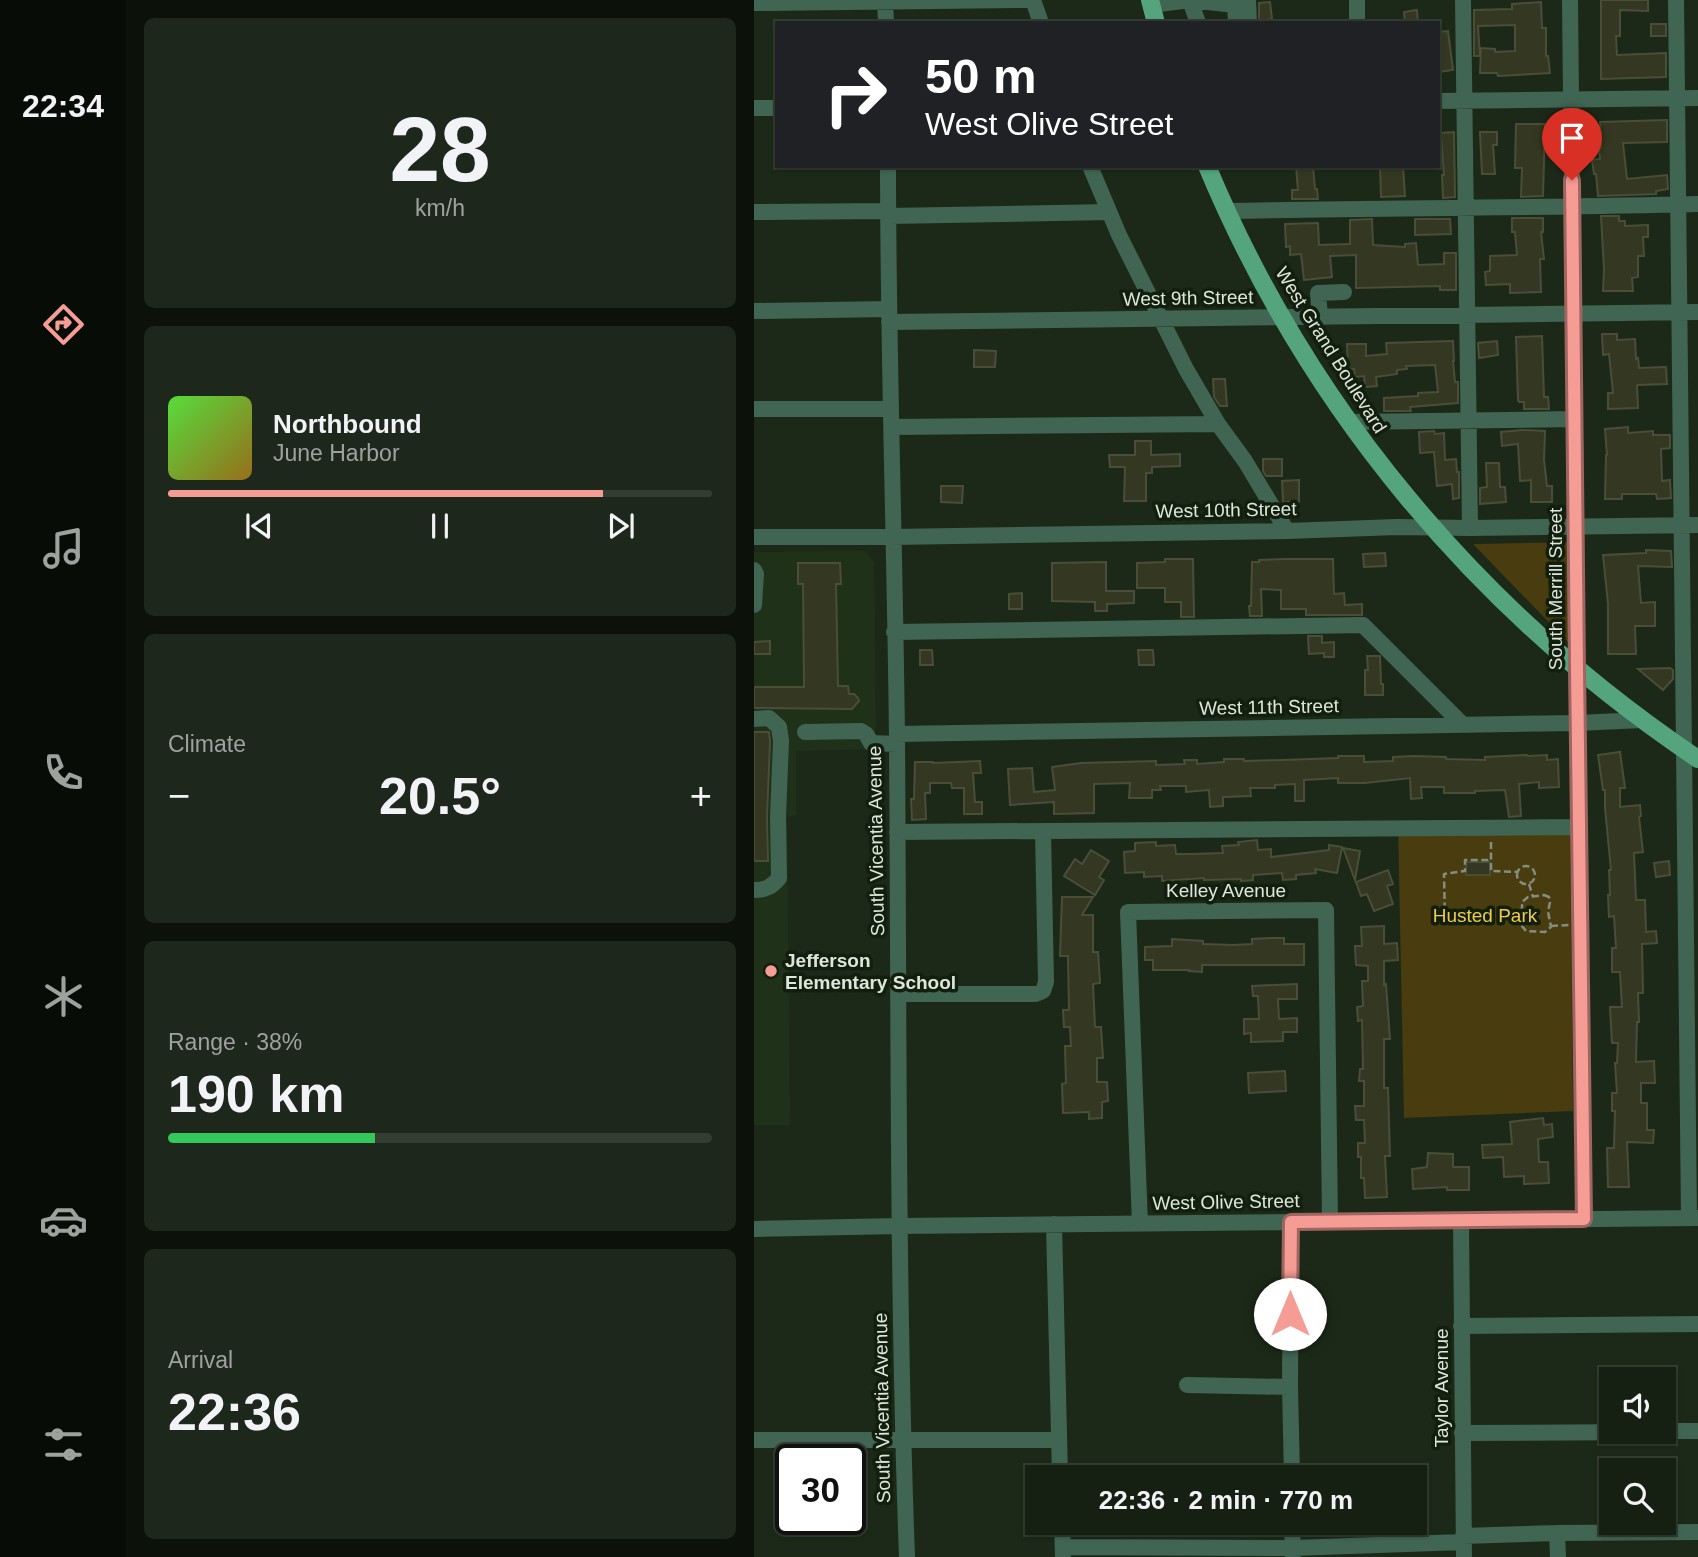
<!DOCTYPE html>
<html lang="en">
<head>
<meta charset="utf-8">
<style>
  :root { --surface:#151f12; --page:#1e271b; --text:#f1f3f6; --muted:#9da29f; --line:#343d32; --accent:#f59c95 }
  body { margin:0; font-family:Arial,sans-serif; background:var(--page); color:var(--text); height:100vh; display:flex; flex-direction:column; font-size:26px; white-space:nowrap }
  * { box-sizing:border-box; margin:0 }
  p { font-size:23px; color:var(--muted) }
  .icon { flex:none; width:38px; height:38px; fill:none; stroke:currentColor; stroke-width:2; stroke-linecap:round; stroke-linejoin:round }
  .map { position:relative; flex:1; overflow:hidden }
  .side { display:flex; flex-direction:column; gap:18px; padding:18px; background:#0c110a; width:628px }
  .side>* { flex:none }
  .banner { position:absolute; left:21px; top:21px; width:665px; height:147px; border-radius:0px; box-shadow:0 2px 5px #0004,0 0 0 2px var(--line); background:#202124; color:#fff; overflow:hidden }
  .fabs { position:absolute; left:845px; top:1367px; display:grid; gap:14px }
  .fabs a { display:grid; place-items:center; width:77px; height:77px; border-radius:0px; background:var(--surface); box-shadow:0 2px 5px #0004,0 0 0 2px var(--line); font-size:35px }
  .speed { position:absolute; left:21px; top:1444px; display:flex; gap:14px; font-size:35px; font-weight:700; text-align:center }
  .speed>* { display:grid; place-content:center; width:91px; height:91px; border-radius:50%; background:var(--surface); box-shadow:0 2px 5px #0004,0 0 0 2px var(--line); line-height:1 }
  .speed .limit { border:4px solid #111; border-radius:10px; background:#fff; color:#111 }
  .pin { position:absolute; display:grid; place-items:center; width:60px; height:60px; color:#fff; margin:-72px -30px; border-radius:50% 50% 50% 0; rotate:-45deg; box-shadow:0 0 7px #0007 }
  .pin .icon { rotate:45deg }
  .me { position:absolute; width:77px; margin:-38px; rotate:0deg; stroke-linejoin:round; filter:drop-shadow(0 0 5px #0008) }
  .turn { display:flex; align-items:center; gap:24px; height:147px; padding:0 35px; font-size:32px }
  .turn .icon { width:91px; height:91px; stroke-width:2.5 }
  .turn b { display:block; font-size:49px; line-height:60px }
  .big { font-size:52px; font-weight:600; line-height:1.1 }
  .side .card { flex:1; display:flex; flex-direction:column; justify-content:center; gap:10px; min-width:0; padding:0 24px; border-radius:10px; background:var(--page) }
  .side .dial { align-items:center; gap:0 }
  .dial b { font-size:91px; line-height:1 }
  .song { display:flex; align-items:center; gap:21px }
  .cover { width:84px; height:84px; border-radius:10px; background:linear-gradient(135deg,hsl(110 70% 55%),hsl(40 70% 35%)) }
  .played { height:7px; border-radius:4px; background:linear-gradient(90deg,var(--accent) 80%,var(--line) 80%) }
  .keys { display:flex; justify-content:space-around; direction:ltr }
  .heat { display:flex; justify-content:space-between; align-items:center; font-size:38px; direction:ltr }
  .charge { height:10px; border-radius:5px; background:linear-gradient(90deg,#34c759 38%,var(--line) 0) }
  .trip { position:absolute; left:271px; top:1465px; width:402px; height:70px; border-radius:0px; background:var(--surface); box-shadow:0 2px 5px #0004,0 0 0 2px var(--line); font-weight:600; line-height:70px; text-align:center }
  main { display:flex; flex:1; min-height:0 }
  .menu { display:flex; flex-direction:column; width:126px; justify-content:space-around; align-items:center; background:#080c07; color:var(--muted) }
  .menu .icon { width:49px; height:49px }
  .menu .current { color:var(--accent) }
  .menu b { font-size:32px; color:var(--text) }
  .map>svg:first-child { display:block }
  .built { fill:#20311a }
  .green { fill:#493c0e }
  .building { fill:#343721; stroke:#4a4e37; stroke-width:2 }
  .lines { fill:none; stroke-linecap:round; stroke-linejoin:round }
  .path { stroke:#838e80; stroke-width:2.5; stroke-dasharray:7 3.5; stroke-linecap:butt }
  .minor { stroke:#406552; stroke-width:16 }
  .major { stroke:#54a47d; stroke-width:18 }
  .route-casing { stroke:#9f6561; stroke-width:18 }
  .route { stroke:#f59c95; stroke-width:12 }
  .poi-dot { fill:#f59c95; stroke:#131f0e; stroke-width:2.5 }
  .labels { text-anchor:middle; dominant-baseline:central; stroke-width:7; stroke-linejoin:round; paint-order:stroke }
  .street-label { font-size:19px; fill:#dde6da; stroke:#131f0e }
  .park-label { font-size:19px; fill:#efcb4d; stroke:#131f0e }
  .poi-label { font-size:19px; font-weight:bold; fill:#dde6da; stroke:#131f0e; text-anchor:start }
</style>
</head>
<body>
<main>
<nav class="menu">
<b>22:34</b>
<svg class="icon current" aria-label="directions" viewBox="0 0 24 24"><path d="M12 3l9 9-9 9-9-9zM9 14v-3h6M13 9l2 2-2 2"/></svg>
<svg class="icon" aria-label="music" viewBox="0 0 24 24"><path d="M9 18V5l10-2v13"/><circle cx="6" cy="18" r="3"/><circle cx="16" cy="16" r="3"/></svg>
<svg class="icon" aria-label="phone" viewBox="0 0 24 24"><path d="M5 4h4l2 5-3 2q2 4 5 5l2-3 5 2v4C11 20 4 13 5 4z"/></svg>
<svg class="icon" aria-label="climate" viewBox="0 0 24 24"><path d="M12 3v18M4 7l16 10M4 17L20 7"/></svg>
<svg class="icon" aria-label="car" viewBox="0 0 24 24"><path d="M5 17H2v-5l4-1 3-4h7l3 4 3 1v5h-3M9 17h6M6 11h13"/><circle cx="7" cy="17" r="2"/><circle cx="17" cy="17" r="2"/></svg>
<svg class="icon" aria-label="filters" viewBox="0 0 24 24"><path d="M4 7h16M4 17h16"/><circle cx="9" cy="7" r="2"/><circle cx="15" cy="17" r="2"/></svg>
</nav>
<section class="side">
<div class="card dial"><b>28</b><p>km/h</p></div>
<div class="card">
<div class="song"><i class="cover"></i><div><b>Northbound</b><p>June Harbor</p></div></div>
<div class="played"></div>
<div class="keys"><svg class="icon" aria-label="previous" viewBox="0 0 24 24"><path d="M18 5L8 12l10 7zM5 5v14"/></svg><svg class="icon" aria-label="pause" viewBox="0 0 24 24"><path d="M8 5v14M16 5v14"/></svg><svg class="icon" aria-label="next" viewBox="0 0 24 24"><path d="M6 5l10 7-10 7zM19 5v14"/></svg></div>
</div>
<div class="card"><p>Climate</p>
<div class="heat"><a>−</a><b class="big">20.5°</b><a>+</a></div>
</div>
<div class="card"><p>Range · 38%</p><b class="big">190 km</b><div class="charge"></div></div>
<div class="card"><p>Arrival</p><b class="big">22:36</b></div>
</section>
<div class="map">
<svg width="944" height="1557" viewBox="0 0 944 1557">
  <rect width="100%" height="100%" fill="#1c2918"/>
  <path class="built" d="M111 551 120 562 122 749 42 751V815L33 817 36 1125H0V552Z"/>
  <path class="green" d="M815 542V643L719 544Z
    M816 822 819 1111 650 1118 644 825Z"/>
  <path class="building" d="M847 0H894V11L866 10V36H862L863 55 912 53V77L847 79Z
    M516 2 518 19 505 21V3Z
    M787 2 788 28H792V56H794L796 73 744 76 743 73H726L727 48 741 49V52L761 51V25L724 26 726 56H720V10L758 9V4Z
    M663 10 664 23H651L650 12Z
    M897 24H912V36H897Z
    M694 31 699 70 684 72V32Z
    M913 120V142L869 143 873 179 913 175 914 189 902 191V194L844 196 842 174H840L838 160 846 159 845 149 847 148 846 122Z
    M762 124H791L789 196 767 197 768 168H761Z
    M700 132 701 197 689 198 688 175H690L687 133Z
    M726 132H743V145H739L741 174H728Z
    M542 166H559L561 189H563L564 199H538V190H544Z
    M626 166H649L651 196 627 197Z
    M847 216H865V221H871V226L894 225V237H889L890 256H884V277L878 278 879 291H849L850 269Z
    M758 218H789V232H787L790 259H786L787 292 756 293V284L732 285 731 272 736 271V256L763 255 761 232H758Z
    M618 219 619 245 651 247V244L662 243 664 265 690 264V253H702V290H686V286L602 288V255L576 256 578 277 550 280 547 254 536 255V246L532 247 531 224 564 223 565 245 596 244V220Z
    M661 219H696L697 234 661 235Z
    M848 334H863V340L881 339 882 359 884 358 885 368 912 367 913 384 883 385 884 408 854 409V393H859L855 354 849 355Z
    M788 336 790 397H794L795 409H770V402H765L764 400 762 337Z
    M699 341 700 361H699L701 382H704V403L656 407 657 411H630V398L664 396V393L684 392 681 365 652 366 653 369 643 370V374L622 377 623 386 611 387 610 376 601 377 600 369H594L593 344H612V356L633 354 632 343Z
    M743 341 744 355 725 358 724 343Z
    M220 350 242 351 241 367H220Z
    M459 379H471L473 406H466L460 397Z
    M874 427V433L899 431V435H916V448L907 449 908 481 916 480 917 498 903 499 902 494H868V499H851L852 455H853L851 429Z
    M769 430 791 431 790 460 793 486H798V502H777V480L766 481 764 444 748 446 747 432Z
    M680 431 681 434 690 433 691 460 702 459 703 472H705V498L699 499 698 484 683 486 680 452 666 453 665 432Z
    M381 441H397V455L426 454V466L398 467V473H392V501H370L371 467H356L355 455H381Z
    M509 459H528V476H512L509 471Z
    M732 463H745L746 487H751L752 502 726 504V488L733 487Z
    M545 480V502H529L528 481Z
    M187 486H209L208 503 187 502Z
    M892 550 917 551 918 567 884 566 887 603 901 602V626H881L882 654H854V604L849 555 892 553Z
    M631 553 632 566 610 567 609 554Z
    M411 559H439L440 617H427V602H411V588H383V563L411 562Z
    M531 559H579L580 594 590 593 591 605 608 604V615H552V609H527V590L507 589 508 616H496L495 606H497L498 562H505V560Z
    M352 562V591H380V603L353 604V611H341V602L298 601V563Z
    M44 563H86L87 584H82L84 686H94L95 694H100L104 698 105 701 98 709 0 708V687H50L49 584H44Z
    M268 593V609H255V594Z
    M554 636H568V643L580 642V657H570V653L555 654Z
    M16 641V654H0V642Z
    M166 650H178L179 665H166Z
    M384 650H399L400 665H385Z
    M613 656H626L627 684H629V695H611V670H614Z
    M916 668 919 670V679L909 690 884 669Z
    M0 732H15L16 742 13 817 14 861H0Z
    M866 752 871 788H866V807L886 805 887 816 885 817 889 852 880 853 882 900H891L892 932 902 931 903 943 888 944 889 993H884L885 1022H883L882 1062 900 1061 901 1083H887V1103H893V1130H900L899 1143 873 1142 875 1187H854L853 1148H860L861 1111H858V1093H863L861 1063H863L864 1043H858L856 1007H868L866 972H858V948H862L860 916 855 917 854 895H856L855 870H857L851 808V790H849L844 755Z
    M773 755 774 756 793 755V760L804 759 805 787 785 788V782L765 784 767 816 755 817 751 790 721 791V793H690V787H667L668 798 657 799 656 778 611 783H584V778L550 780V801H541V784L521 785V788H496L497 796 469 797V806L456 807 455 790 432 792V786H406L407 790H398V798H375L376 783 340 784V813L300 814V802L256 805 254 769 278 768 280 792 301 790 298 767 327 763 402 761V765L431 764 430 760H443V764L470 762V759H490V761L530 760 584 758V756H610V762L639 761V757L660 756 692 757V759L731 760V757Z
    M226 761 227 773H219L221 802H228V814H210V788H198L197 783H176V793H171L172 819 158 820 157 799H160L161 762H179V763Z
    M503 840 504 850 517 849V857L575 850V845L588 847 583 873 561 869 562 873 542 875V879L529 880 528 873 499 875V880L487 881V879L450 880V878L408 881V876L390 877V872L371 873 370 852 381 851V843L402 842V846L421 845 422 854H438L469 853 468 846 485 845 484 842Z
    M589 848 606 851 601 880Z
    M337 850 355 861 345 877 350 880 341 895 310 876 321 859 328 864Z
    M915 861 916 875 902 877 900 863Z
    M712 862H736V875H712Z
    M634 870 639 884 633 886 639 904 620 911 613 894 607 896 602 882Z
    M308 897H339L328 915H339V952H344L346 983 339 984 341 1027H347L349 1058H343V1082H353L354 1101 348 1102V1118L335 1119V1112L309 1113 308 1084 312 1083 311 1046H317L316 1027H310L309 1010H315L314 956H306Z
    M630 926V944L643 943 644 960 630 961V985L632 984 636 1039H630V1088H634L636 1156H631L633 1197 611 1198 610 1178H607V1157H604V1143H611L610 1120H602L601 1106H610V1081H605L606 1069H609L608 1020 604 1021 603 1007 609 1006 608 981H614V966L602 965 601 946H608L607 927Z
    M516 938H530V944H550V965H448V972L435 971V970H399V960H391V947L418 946V939L449 941V944L479 945 498 944V939Z
    M543 984V999H524L525 1019 543 1018V1032H529V1041L497 1042V1033L490 1034V1019H505L504 996H499L498 986Z
    M531 1071 532 1091 495 1093 494 1073Z
    M789 1118 790 1125 798 1124 799 1137 784 1139 785 1162H794L795 1183 770 1184V1176L750 1177 749 1157 729 1158 728 1145 758 1144 756 1122Z
    M674 1153 699 1154V1167H715V1190H693V1187L659 1189 658 1169 673 1167Z"/>
  <g class="lines">
    <path class="path" d="M737 842V871L764 872
      M763 875a9 9 0 1 1 18 0a9 9 0 1 1-18 0Z
      M775 884 779 897
      M790 895 795 897 796 902 794 912 797 927 791 932 772 931 768 926V902L774 897Z
      M691 920 690 874 711 871V860H737
      M797 926 815 925"/>
    <path class="minor" d="M131 0 132 23
      M279 0 287 23
      M436 0 444 23
      M494 0 495 23
      M603 0V23
      M709 0 716 528
      M816 0 823 668 830 1219
      M922 0 935 1218
      M0 3 273 0
      M397 5 436 0 481 5 482 23
      M684 101 944 98
      M0 108H23
      M134 166C134 357 141 548 143 739 145 1012 143 1285 153 1557
      M336 166 365 235 432 369 464 424 491 461 533 531
      M472 211C630 208 787 208 944 204
      M0 212 134 211
      M134 216 355 212
      M0 311 135 309
      M566 317 564 293 590 292
      M135 322 944 312
      M0 409H137
      M595 422 821 419
      M138 427 464 424
      M0 537H138L533 531 643 527 716 528 944 525
      M0 570 2 574 0 605
      M140 632 609 625 709 725
      M0 719 15 718 25 727 27 741 24 817 25 878C18 887 11 890 0 890
      M51 732 107 731 112 734 117 743 143 744
      M143 734 824 723 888 720
      M143 832 825 827
      M145 994H282L289 991 292 982 289 831
      M707 1220 710 1557
      M537 1222 536 1387 538 1477
      M300 1224 306 1477
      M386 1224 374 912 572 910 576 1221
      M0 1229 145 1226 944 1218
      M707 1326 944 1324
      M433 1385 536 1387
      M910 1431H944
      M708 1433 895 1432
      M0 1440H304
      M308 1522 309 1555
      M538 1522 539 1557
      M803 1533 804 1557
      M709 1536 803 1533 944 1532
      M309 1547 539 1548 709 1542"/>
    <path class="major" d="M396 0 402 23
      M453 166C555 410 725 612 944 759"/>
  </g>
  <g class="lines">
    <defs>
      <path id="route" d="M536 1314 537 1222 830 1219 823 668 818 180"/>
    </defs>
    <use href="#route" class="route-casing"/>
    <use href="#route" class="route"/>
  </g>
  <circle class="poi-dot" cx="17" cy="971" r="7"/>
  <g class="labels">
    <g class="street-label">
      <text transform="translate(434 298) rotate(-1)">West 9th Street</text>
      <text transform="translate(577 350) rotate(58)">West Grand Boulevard</text>
      <text transform="translate(472 510) rotate(-1)">West 10th Street</text>
      <text transform="translate(801 589) rotate(-90)">South Merrill Street</text>
      <text transform="translate(515 707) rotate(-1)">West 11th Street</text>
      <text transform="translate(122 841) rotate(-91)">South Vicentia Avenue</text>
      <text x="472" y="890">Kelley Avenue</text>
      <text transform="translate(472 1202) rotate(-1)">West Olive Street</text>
      <text transform="translate(687 1388) rotate(-90)">Taylor Avenue</text>
      <text transform="translate(128 1408) rotate(-91)">South Vicentia Avenue</text>
    </g>
    <g class="park-label">
      <text x="731" y="915">Husted Park</text>
    </g>
    <g class="poi-label">
      <text x="31" y="960">Jefferson<tspan x="31" dy="22">Elementary School</tspan></text>
    </g>
  </g>
</svg>
<div class="fabs">
<a><svg class="icon" aria-label="sound" viewBox="0 0 24 24"><path d="M4 9h4l5-4v14l-5-4H4zM17 9q2 3 0 6"/></svg></a>
<a><svg class="icon" aria-label="search" viewBox="0 0 24 24"><circle cx="10" cy="10" r="6"/><path d="M15 15l6 6"/></svg></a>
</div>
<div class="speed"><div class="limit">30</div></div>
<div class="pin" style="left:818px;top:180px;background:#d93025"><svg class="icon" aria-label="arrive" viewBox="0 0 24 24"><path d="M6 21V4h12l-3 4 3 4H6"/></svg></div>
<svg class="me" style="left:536px;top:1314px" viewBox="-20 -20 40 40"><circle r="19" fill="#fff"/><path d="M0-13L10 11 0 6-10 11z" fill="#f59c95"/></svg>
<div class="trip">22:36 · 2 min · 770 m</div>
<div class="banner">
<div class="turn"><svg class="icon" aria-label="right" viewBox="0 0 24 24"><path d="M7 20v-9h11M14 6l5 5-5 5"/></svg><div><b>50 m</b>West Olive Street</div></div>
</div>
</div>
</main>
</body>
</html>
